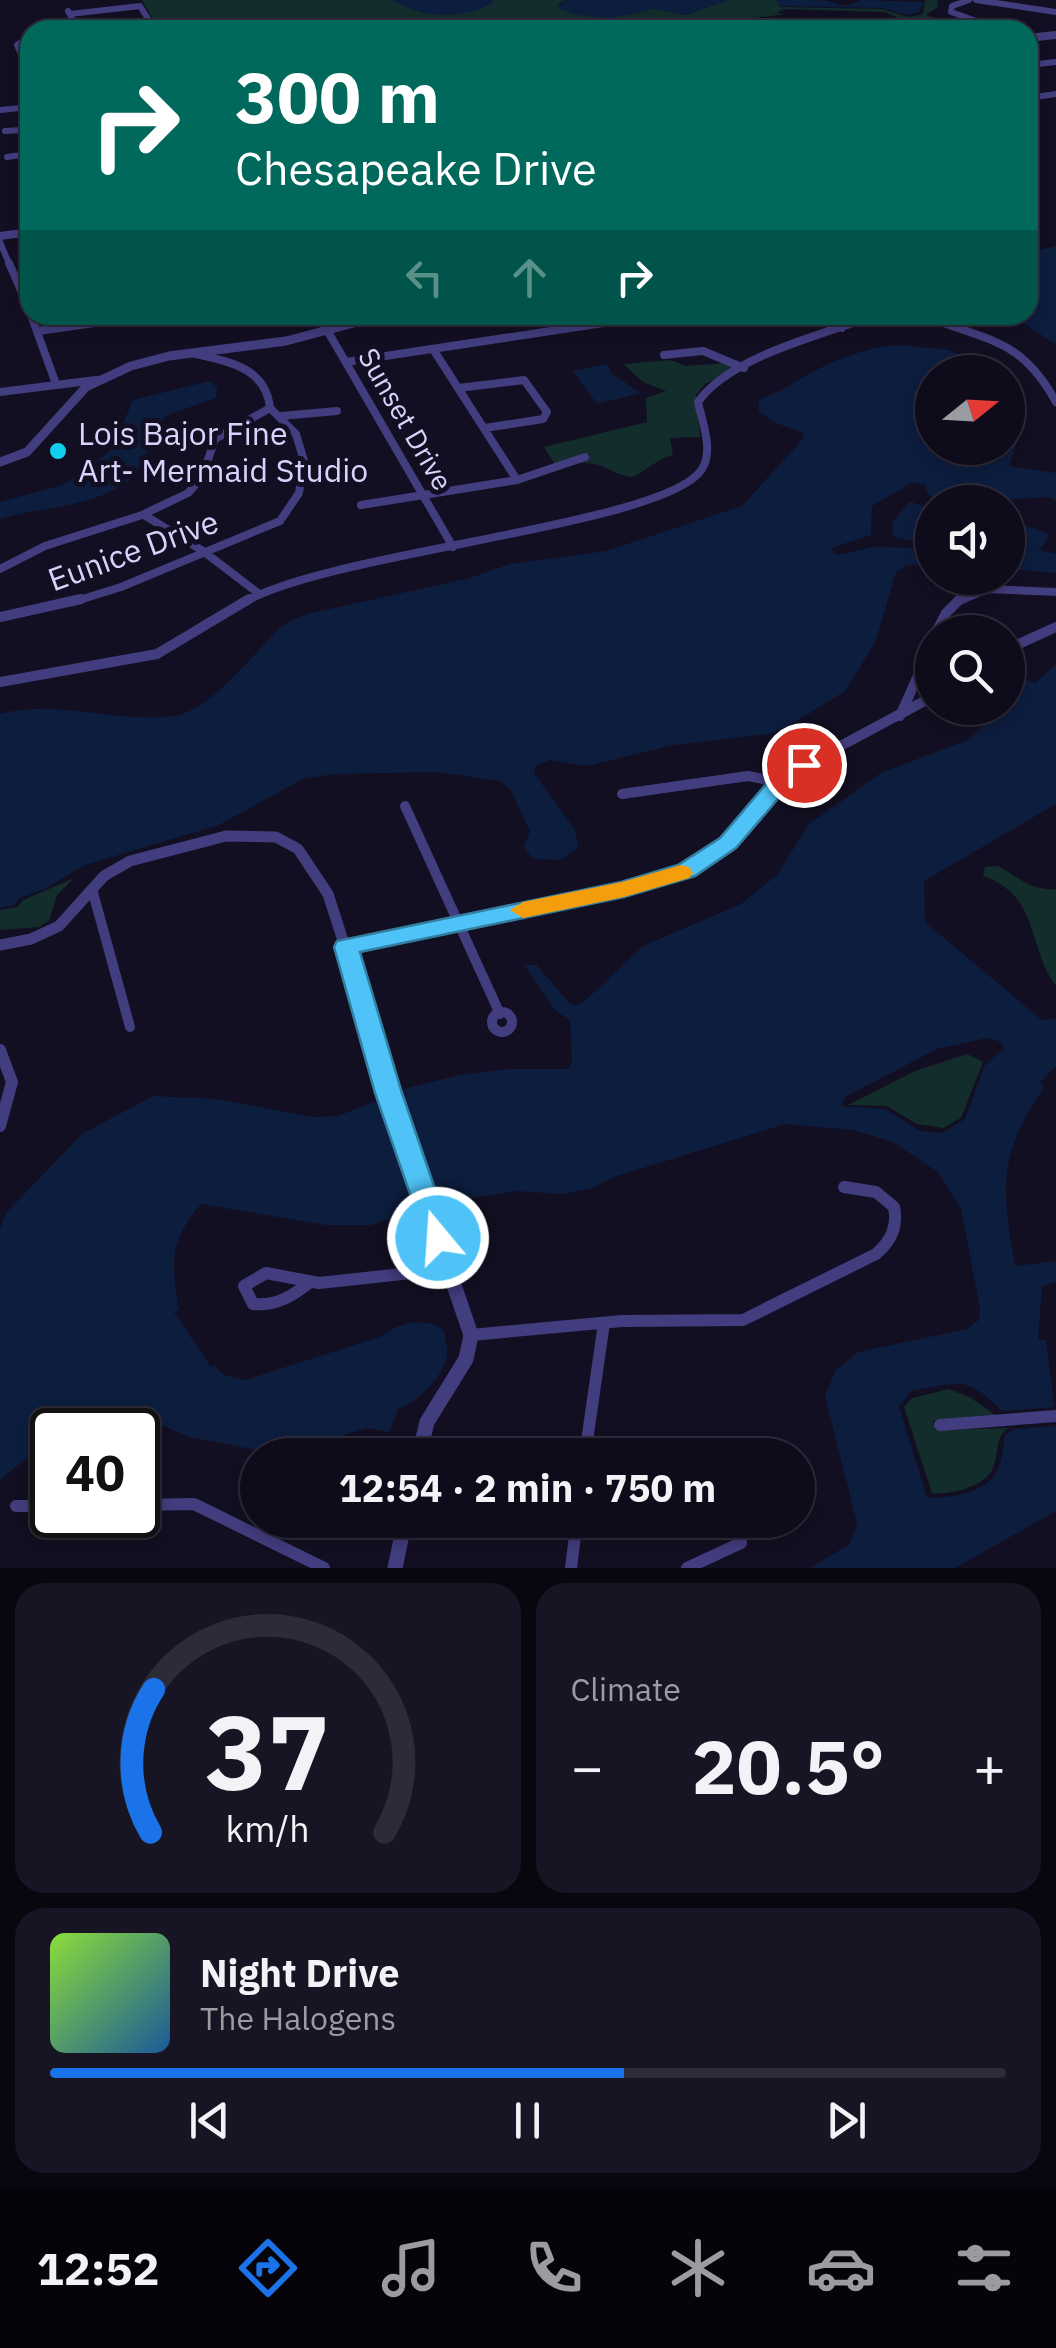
<!DOCTYPE html>
<html lang="en">
<head>
<meta charset="utf-8">
<style>
  :root { --surface:#0e0b1a; --page:#171423; --text:#f1f3f6; --muted:#9b9ba2; --line:#2e2b39; --accent:#1a73e8 }
  body { margin:0; font-family:"IBM Plex Sans",sans-serif; background:var(--page); color:var(--text); height:100vh; display:flex; flex-direction:column; font-size:38px; white-space:nowrap }
  * { box-sizing:border-box; margin:0 }
  p { font-size:32px; color:var(--muted) }
  .icon { flex:none; width:55px; height:55px; fill:none; stroke:currentColor; stroke-width:2; stroke-linecap:round; stroke-linejoin:round }
  .map { position:relative; height:1568px; overflow:hidden }
  .drawer { display:flex; flex-direction:column; gap:15px; padding:15px; background:#08060e; flex:1 }
  .drawer>* { flex:none }
  .hud { position:absolute; left:20px; top:20px; width:1018px; height:305px; border-radius:30px; box-shadow:0 5px 15px #0003,0 0 0 2px var(--line); background:#00695c; color:#fff; overflow:hidden }
  .needle { width:65px; rotate:72deg }
  .tools { position:absolute; left:915px; top:355px; display:grid; gap:20px }
  .tools a { display:grid; place-items:center; width:110px; height:110px; border-radius:50%; background:var(--surface); box-shadow:0 5px 15px #0003,0 0 0 2px var(--line); font-size:50px }
  .speed { position:absolute; left:30px; top:1408px; display:flex; gap:20px; font-size:50px; font-weight:700; text-align:center }
  .speed>* { display:grid; place-content:center; width:130px; height:130px; border-radius:50%; background:var(--surface); box-shadow:0 5px 15px #0003,0 0 0 2px var(--line); line-height:1 }
  .speed .limit { border:5px solid #111; border-radius:15px; background:#fff; color:#111 }
  .pin { position:absolute; display:grid; place-items:center; width:85px; height:85px; color:#fff; margin:-42px; border:5px solid #fff; border-radius:50%; box-shadow:0 2px 10px #0007 }
  .me { position:absolute; width:110px; margin:-55px; rotate:342deg; stroke-linejoin:round; filter:drop-shadow(0 0 8px #0008) }
  .turn { display:flex; align-items:center; gap:35px; height:210px; padding:0 50px; font-size:45px }
  .turn .icon { width:130px; height:130px; stroke-width:2.5 }
  .turn b { display:block; font-size:70px; line-height:85px }
  .lanes { display:flex; align-items:center; height:95px; padding:0 50px; background:#0003; justify-content:center; gap:50px; direction:ltr }
  .lanes .off { opacity:.35 }
  .big { font-size:75px; font-weight:700; line-height:1.1 }
  .drawer .card { flex:1; display:flex; flex-direction:column; justify-content:center; gap:15px; min-width:0; padding:0 35px; border-radius:30px; background:var(--page) }
  .drawer .dial { align-items:center; gap:0 }
  .dial svg { height:260px; overflow:visible; fill:none; stroke:var(--line); stroke-width:7; stroke-linecap:round; text-anchor:middle }
  .dial text { fill:var(--text); stroke:none }
  .song { display:flex; align-items:center; gap:30px }
  .cover { width:120px; height:120px; border-radius:15px; background:linear-gradient(135deg,hsl(90 70% 55%),hsl(210 70% 35%)) }
  .played { height:10px; border-radius:5px; background:linear-gradient(90deg,var(--accent) 60%,var(--line) 60%) }
  .keys { display:flex; justify-content:space-around; direction:ltr }
  .heat { display:flex; justify-content:space-between; align-items:center; font-size:55px; direction:ltr }
  .drawer .tiles { flex:1; display:grid; gap:15px; grid-template-columns:1fr 1fr }
  .card:last-child { grid-column:span 2 }
  .trip { position:absolute; left:240px; top:1438px; width:575px; height:100px; border-radius:50px; background:var(--surface); box-shadow:0 5px 15px #0003,0 0 0 2px var(--line); font-weight:700; line-height:100px; text-align:center }
  .tabs { display:flex; height:160px; justify-content:space-around; align-items:center; background:#06040a; color:var(--muted) }
  .tabs .icon { width:70px; height:70px }
  .tabs .active { color:var(--accent) }
  .tabs b { font-size:45px; color:var(--text) }
  .map>svg:first-child { display:block }
  .green { fill:#132c2c }
  .water { fill:#0d1d3e; fill-rule:evenodd }
  .lines { fill:none; stroke-linecap:round; stroke-linejoin:round }
  .minor-far3 { stroke:#423d7e; stroke-width:6 }
  .minor-far2 { stroke:#423d7e; stroke-width:8 }
  .minor-far1 { stroke:#423d7e; stroke-width:10 }
  .minor { stroke:#423d7e; stroke-width:12 }
  .tertiary-far3 { stroke:#423d7e; stroke-width:8 }
  .tertiary-far2 { stroke:#423d7e; stroke-width:9 }
  .tertiary-far1 { stroke:#423d7e; stroke-width:11 }
  .tertiary { stroke:#423d7e; stroke-width:15 }
  .route { fill:#4fc3f7; stroke:#337fa1; stroke-width:2.5 }
  .slow { fill:#f59e0b }
  .poi-dot { fill:#0ecfed; stroke:#130f22; stroke-width:4 }
  .labels { text-anchor:middle; dominant-baseline:central; stroke-width:10; stroke-linejoin:round; paint-order:stroke }
  .far-street-label { font-size:28px; fill:#d9d3fc; stroke:#130f22 }
  .poi-label { font-size:32px; fill:#d9d3fc; stroke:#130f22; text-anchor:start }
  .street-label { font-size:32px; fill:#d9d3fc; stroke:#130f22 }
</style>
</head>
<body>
<div class="map">
<svg width="1056" height="1568" viewBox="0 0 1056 1568">
  <rect width="100%" height="100%" fill="#130f22"/>
  <path class="green" d="M142 0H565L557 5 655 9 685 15 728 0H777L780 7 882 9 909 17 923 14 925 0H938L937 8 926 15 944 21 903 20 885 12 783 9 777 13 785 14 668 30H159Z
    M671 360 686 366 727 363 736 370 705 384 696 395 700 437 670 438 673 455C656 459 637 478 631 477 609 474 606 461 575 463L589 457 585 455 556 466 544 447 647 422 646 398 666 391 643 382 623 364Z
    M998 866C1018 877 1032 891 1056 889V986C1027 948 1040 895 983 876L985 867Z
    M74 878 57 895 49 921 39 927 0 930V910L17 907 23 900Z
    M967 1054 983 1062 961 1118 943 1128 917 1124 887 1106 848 1105 915 1071Z
    M949 1389 971 1398 997 1416 933 1421 935 1430 1008 1428C993 1439 1000 1457 991 1472 980 1488 949 1495 932 1493L904 1407 912 1398Z"/>
  <path class="water" d="M393 0H492L494 3C463 18 425 20 393 0Z
    M565 0H728L685 15 654 9 611 18 579 15 557 8Z
    M777 0H823L846 6 861 0 923 2 919 13 907 15 881 8 780 6Z
    M1056 246V344L1009 315H1028V253Z
    M898 345 948 350 996 372H932V448H1008V394L1023 425 1009 466 1056 473V501L1048 497 975 502 929 496 925 485 913 482 872 506 871 535 831 548 837 555 874 547 932 548V565L905 566 896 572 876 641 845 691 789 726 769 734 674 745 586 766 550 760 536 765 534 773 575 830 578 848 560 860 533 859 524 847 530 831 510 789 500 781 438 772 334 774 303 779 219 825 82 866 47 888 20 898 15 905 0 908V714C59 698 116 724 175 716 210 711 255 652 280 628 287 621 298 618 307 614L470 578 510 564 606 551 742 506 803 439V433L774 422 759 412V401C767 394 778 393 787 387 822 365 856 349 898 345Z
    M607 364 611 373 641 393 597 404 573 371Z
    M210 381 217 388 216 398 165 416 133 477C97 508 44 506 0 519V502L63 485 90 467 113 448 133 400Z
    M909 502 932 507V542L899 539 892 534 893 522Z
    M1017 522 1047 533V541L1039 550 1056 554V573L1008 569V524Z
    M1056 664V804L924 881 925 922 1042 1020 1056 1018V1066L1040 1083 1045 1086C998 1155 1001 1186 1015 1266L1056 1261V1282L1042 1286 1038 1339 1046 1340 1054 1407 1002 1411C964 1374 961 1383 911 1391L899 1407 927 1497C949 1499 981 1494 995 1475 1002 1465 1003 1447 1005 1435L1014 1429 1056 1426V1511L955 1568H810L850 1544 857 1523 825 1396 836 1370 858 1352 967 1329 979 1320 980 1309 961 1209 938 1172 893 1142 853 1130 785 1124 614 1177 593 1188 563 1194 516 1191 450 1201 371 1225H326L201 1204C169 1242 171 1262 179 1310L174 1312 211 1367 214 1365 224 1375 245 1380 383 1336C399 1322 426 1316 444 1331 445 1338 448 1348 447 1355 444 1376 418 1402 399 1408L389 1432 368 1428 310 1445 262 1451 189 1437 135 1413 74 1420 61 1430H52V1437L0 1480V1229L6 1213 82 1134 153 1096 217 1099 312 1117 338 1116 408 1088 460 1075 509 1069H568L572 1062 570 1020 555 1010 524 965H537L569 1003 575 1006 584 1002 643 946 741 904 777 875 809 824 881 773 970 739 1000 708H1008V697L1024 679 1035 683ZM987 1038 1001 1042 1004 1049 985 1065 965 1119 942 1133 920 1131 885 1109 841 1106 845 1097 937 1049Z"/>
  <g class="lines">
    <path class="minor-far3" d="M969 0 952 6 951 12 999 29
      M976 0 1056 12
      M68 11 78 30
      M70 14 140 6 153 27
      M748 30 824 22 898 30
      M23 41 17 45 30 75
      M1028 65 1056 62
      M1028 98 1056 94
      M0 110 30 107
      M30 117 22 133 30 158
      M5 131 22 130
      M7 157 28 154
      M1028 182 1034 213 1028 221
      M0 242 10 266"/>
    <path class="minor-far2" d="M9 263 30 311
      M31 315 56 384
      M826 315 842 328
      M924 315C986 342 1020 336 1056 402
      M327 330 453 547
      M38 331 151 315
      M433 349 517 480
      M196 354C230 362 266 368 270 408
      M664 355 703 351 744 368
      M346 362 656 315
      M458 388 524 380 547 412 543 419 485 428
      M0 392 96 380
      M281 416 337 411
      M361 505 517 480 585 457
      M144 515 203 551 258 593
      M0 569 45 546 142 515 188 493 202 477 215 439 270 408
      M73 602 121 587 280 521 299 493 304 461 296 434 270 408
      M245 602C328 552 668 525 702 469 714 450 702 422 698 402 730 356 825 334 876 315
      M957 602 987 589 1056 592"/>
    <path class="minor-far1" d="M0 617 81 599
      M936 632 946 613 960 599
      M1008 649 1056 627
      M0 682 157 654 249 599
      M900 716 932 644
      M622 794 748 776 764 779 775 788
      M405 806 500 1014
      M92 889 130 1027
      M346 947 624 889 687 870 728 843 775 788 805 765 932 697
      M492 1022a10 10 0 1 1 20 0a10 10 0 1 1-20 0Z"/>
    <path class="minor" d="M0 1050 12 1082 0 1126
      M309 1283C291 1297 276 1306 253 1304L244 1286 266 1273 319 1283 448 1269
      M471 1335 622 1321 743 1320 876 1254C891 1241 898 1227 894 1207L876 1192 844 1187
      M940 1425 1056 1416
      M585 1455 604 1323
      M138 1505 194 1504 324 1568
      M16 1506H52
      M571 1568 577 1520
      M687 1568 741 1543"/>
    <path class="tertiary-far3" d="M1028 38 1056 35
      M0 236 30 232"/>
    <path class="tertiary-far2" d="M319 315 327 330
      M0 462 27 452 86 387 131 366 169 356 286 341 384 315"/>
    <path class="tertiary-far1" d="M0 945 31 939 59 926 104 876 130 861 226 836 276 837 298 849 328 894 371 1028"/>
    <path class="tertiary" d="M370 1025 390 1097 471 1335 466 1359 427 1422 419 1455
      M395 1568 405 1520"/>
  </g>
  <path class="route" d="M804 758 816 765 812 770 783 793 736 848 695 876 624 897 360 952 402 1093 452 1238 448 1246 438 1249 428 1246 375 1093 334 947 337 941 621 882 678 865 720 838 767 783Z"/>
  <path class="slow" d="M681 865 689 867 693 873 689 878 624 897 523 918 510 910 523 902 622 882Z"/>
  <circle class="poi-dot" cx="58" cy="451" r="10"/>
  <g class="labels">
    <g class="far-street-label">
      <text transform="translate(406 419) rotate(60)">Sunset Drive</text>
    </g>
    <g class="poi-label">
      <text x="78" y="433">Lois Bajor Fine<tspan x="78" dy="37">Art- Mermaid Studio</tspan></text>
    </g>
    <g class="street-label">
      <text transform="translate(133 550) rotate(-20)">Eunice Drive</text>
    </g>
  </g>
</svg>
<div class="tools">
<a><svg class="needle" viewBox="-14 -14 28 28"><path d="M0-13l5 13h-10z" fill="#e53935"/><path d="M0 13l5-13h-10z" fill="#9b9ba2"/></svg></a>
<a><svg class="icon" aria-label="sound" viewBox="0 0 24 24"><path d="M4 9h4l5-4v14l-5-4H4zM17 9q2 3 0 6"/></svg></a>
<a><svg class="icon" aria-label="search" viewBox="0 0 24 24"><circle cx="10" cy="10" r="6"/><path d="M15 15l6 6"/></svg></a>
</div>
<div class="speed"><div class="limit">40</div></div>
<div class="pin" style="left:804px;top:765px;background:#d93025"><svg class="icon" aria-label="arrive" viewBox="0 0 24 24"><path d="M6 21V4h12l-3 4 3 4H6"/></svg></div>
<svg class="me" style="left:438px;top:1238px" viewBox="-20 -20 40 40"><circle r="17" fill="#4fc3f7" stroke="#fff" stroke-width="3"/><path d="M0-11L8 9 0 5-8 9z" fill="#fff"/></svg>
<div class="trip">12:54 · 2 min · 750 m</div>
<div class="hud">
<div class="turn"><svg class="icon" aria-label="right" viewBox="0 0 24 24"><path d="M7 20v-9h11M14 6l5 5-5 5"/></svg><div><b>300 m</b>Chesapeake Drive</div></div>
<div class="lanes"><svg class="icon off" aria-label="left" viewBox="0 0 24 24"><path d="M17 20v-9H6M10 6l-5 5 5 5"/></svg><svg class="icon off" aria-label="ahead" viewBox="0 0 24 24"><path d="M12 20V5M6 11l6-6 6 6"/></svg><svg class="icon" aria-label="right" viewBox="0 0 24 24"><path d="M7 20v-9h11M14 6l5 5-5 5"/></svg></div>
</div>
</div>
<section class="drawer">
<div class="tiles">
<div class="card dial"><svg viewBox="0 0 100 80">
<path d="M14 69A42 42 0 1 1 86 69"/>
<path d="M14 69A42 42 0 0 1 15 25" stroke="#1a73e8"/>
<text x="50" y="56" font-size="32" font-weight="700">37</text>
<text x="50" y="72" font-size="11">km/h</text>
</svg></div>
<div class="card"><p>Climate</p>
<div class="heat"><a>−</a><b class="big">20.5°</b><a>+</a></div>
</div>
<div class="card">
<div class="song"><i class="cover"></i><div><b>Night Drive</b><p>The Halogens</p></div></div>
<div class="played"></div>
<div class="keys"><svg class="icon" aria-label="previous" viewBox="0 0 24 24"><path d="M18 5L8 12l10 7zM5 5v14"/></svg><svg class="icon" aria-label="pause" viewBox="0 0 24 24"><path d="M8 5v14M16 5v14"/></svg><svg class="icon" aria-label="next" viewBox="0 0 24 24"><path d="M6 5l10 7-10 7zM19 5v14"/></svg></div>
</div>
</div>
</section>
<nav class="tabs">
<b>12:52</b>
<svg class="icon active" aria-label="directions" viewBox="0 0 24 24"><path d="M12 3l9 9-9 9-9-9zM9 14v-3h6M13 9l2 2-2 2"/></svg>
<svg class="icon" aria-label="music" viewBox="0 0 24 24"><path d="M9 18V5l10-2v13"/><circle cx="6" cy="18" r="3"/><circle cx="16" cy="16" r="3"/></svg>
<svg class="icon" aria-label="phone" viewBox="0 0 24 24"><path d="M5 4h4l2 5-3 2q2 4 5 5l2-3 5 2v4C11 20 4 13 5 4z"/></svg>
<svg class="icon" aria-label="climate" viewBox="0 0 24 24"><path d="M12 3v18M4 7l16 10M4 17L20 7"/></svg>
<svg class="icon" aria-label="car" viewBox="0 0 24 24"><path d="M5 17H2v-5l4-1 3-4h7l3 4 3 1v5h-3M9 17h6M6 11h13"/><circle cx="7" cy="17" r="2"/><circle cx="17" cy="17" r="2"/></svg>
<svg class="icon" aria-label="filters" viewBox="0 0 24 24"><path d="M4 7h16M4 17h16"/><circle cx="9" cy="7" r="2"/><circle cx="15" cy="17" r="2"/></svg>
</nav>
</body>
</html>
